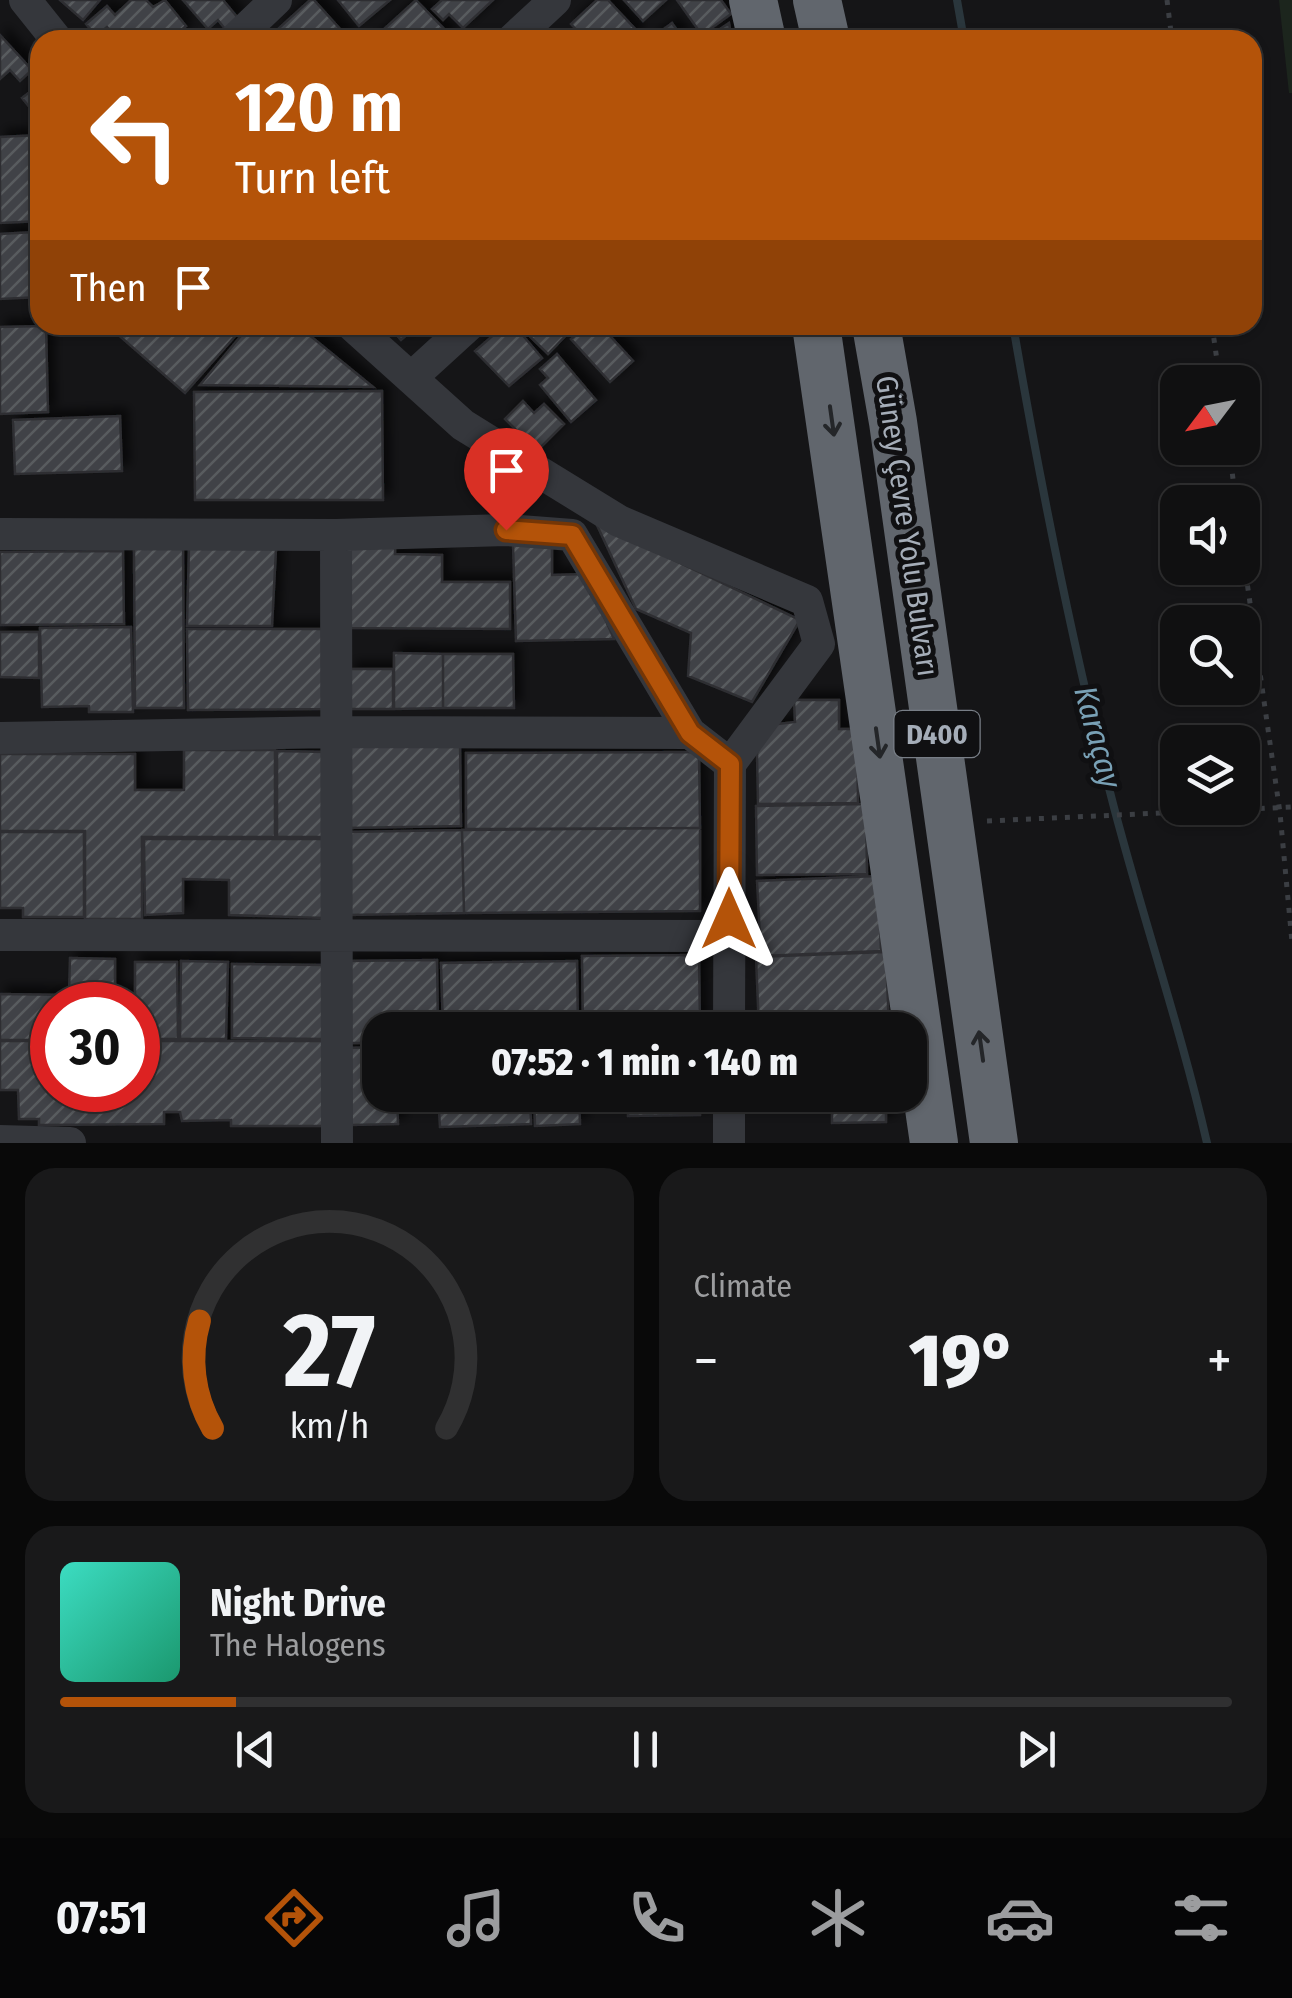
<!DOCTYPE html>
<html lang="en">
<head>
<meta charset="utf-8">
<style>
  :root { --surface:#101011; --page:#19191a; --text:#f1f3f6; --muted:#9c9d9f; --line:#303031; --accent:#b45309 }
  body { margin:0; font-family:"Fira Sans Condensed",sans-serif; background:var(--page); color:var(--text); height:100vh; display:flex; flex-direction:column; font-size:38px; white-space:nowrap }
  * { box-sizing:border-box; margin:0 }
  p { font-size:32px; color:var(--muted) }
  .icon { flex:none; width:55px; height:55px; fill:none; stroke:currentColor; stroke-width:2; stroke-linecap:round; stroke-linejoin:round }
  .map { position:relative; height:1143px; overflow:hidden }
  .side { display:flex; flex-direction:column; gap:25px; padding:25px; background:#090909; flex:1 }
  .side>* { flex:none }
  .banner { position:absolute; left:30px; top:30px; width:1232px; height:305px; border-radius:30px; box-shadow:0 2px 8px #0004,0 0 0 2px var(--line); background:#b45309; color:#fff; overflow:hidden }
  .needle { width:65px; rotate:238deg }
  .fabs { position:absolute; left:1160px; top:365px; display:grid; gap:20px }
  .fabs a { display:grid; place-items:center; width:100px; height:100px; border-radius:20px; background:var(--surface); box-shadow:0 2px 8px #0004,0 0 0 2px var(--line); font-size:50px }
  .speed { position:absolute; left:30px; top:982px; display:flex; gap:20px; font-size:50px; font-weight:700; text-align:center }
  .speed>* { display:grid; place-content:center; width:130px; height:130px; border-radius:50%; background:var(--surface); box-shadow:0 2px 8px #0004,0 0 0 2px var(--line); line-height:1 }
  .speed .limit { border:15px solid #d22; background:#fff; color:#111 }
  .pin { position:absolute; display:grid; place-items:center; width:85px; height:85px; color:#fff; margin:-102px -42px; border-radius:50% 50% 50% 0; rotate:-45deg; box-shadow:0 0 10px #0007 }
  .pin .icon { rotate:45deg }
  .me { position:absolute; width:110px; margin:-55px; rotate:0deg; stroke-linejoin:round; filter:drop-shadow(0 0 8px #0008) }
  .turn { display:flex; align-items:center; gap:35px; height:210px; padding:0 40px; font-size:45px }
  .turn .icon { width:130px; height:130px; stroke-width:2.5 }
  .turn b { display:block; font-size:70px; line-height:85px }
  .then { display:flex; align-items:center; height:95px; padding:0 40px; background:#0003; gap:20px; font-size:38px }
  .big { font-size:75px; font-weight:800; line-height:1.1 }
  .side .tile { flex:1; display:flex; flex-direction:column; justify-content:center; gap:15px; min-width:0; padding:0 35px; border-radius:30px; background:var(--page) }
  .side .dial { align-items:center; gap:0 }
  .dial svg { height:260px; overflow:visible; fill:none; stroke:var(--line); stroke-width:7; stroke-linecap:round; text-anchor:middle }
  .dial text { fill:var(--text); stroke:none }
  .song { display:flex; align-items:center; gap:30px }
  .cover { width:120px; height:120px; border-radius:15px; background:linear-gradient(135deg,hsl(170 70% 55%),hsl(160 70% 35%)) }
  .played { height:10px; border-radius:5px; background:linear-gradient(90deg,var(--accent) 15%,var(--line) 15%) }
  .keys { display:flex; justify-content:space-around; direction:ltr }
  .heat { display:flex; justify-content:space-between; align-items:center; font-size:55px; direction:ltr }
  .side .tiles { flex:1; display:grid; gap:25px; grid-template-columns:1fr 1fr }
  .tile:last-child { grid-column:span 2 }
  .trip { position:absolute; left:362px; top:1012px; width:565px; height:100px; border-radius:30px; background:var(--surface); box-shadow:0 2px 8px #0004,0 0 0 2px var(--line); font-weight:800; line-height:100px; text-align:center }
  .tabs { display:flex; height:160px; justify-content:space-around; align-items:center; background:#060607; color:var(--muted) }
  .tabs .icon { width:70px; height:70px }
  .tabs .selected { color:var(--accent) }
  .tabs b { font-size:45px; color:var(--text) }
  .map>svg:first-child { display:block }
  .pitch { fill:#1c251d }
  .lines { fill:none; stroke-linecap:round; stroke-linejoin:round }
  .stream { stroke:#2a363c; stroke-width:8 }
  .building { fill:url(#building-hatch); stroke:#2e2f33; stroke-width:2.5; filter:url(#shadow) }
  .path { stroke:#3b3e43; stroke-width:5; stroke-dasharray:5 8; stroke-linecap:butt }
  .minor { stroke:#35373c; stroke-width:32 }
  .highway { stroke:#61666d; stroke-width:48 }
  .path-bridge { stroke:#3b3e43; stroke-width:5; stroke-dasharray:5 8; stroke-linecap:butt }
  .oneway { stroke:#242629 }
  .route-casing { stroke:#753606; stroke-width:25 }
  .route { stroke:#b45309; stroke-width:18 }
  .labels { text-anchor:middle; dominant-baseline:central; stroke-width:10; stroke-linejoin:round; paint-order:stroke }
  .shield { fill:#101012; stroke:#787e86; stroke-width:2.5 }
  .shield-label { font-size:28px; font-weight:bold; fill:#a5adb8 }
  .street-label { font-size:30px; fill:#a5adb8; stroke:#101012 }
  .water-label { font-size:32px; font-style:italic; fill:#79a1b6; stroke:#101012 }
</style>
</head>
<body>
<div class="map">
<svg width="1292" height="1143" viewBox="0 0 1292 1143">
  <defs>
    <pattern id="building-hatch" width="6" height="6" patternUnits="userSpaceOnUse" patternTransform="scale(2.5)"><rect width="6" height="6" fill="#414347"/><path d="M-1 1l2-2M0 6l6-6M5 7l2-2" fill="none" stroke="#595b5f"/></pattern>
    <filter id="shadow"><feDropShadow dx="7" dy="-7" stdDeviation="5" flood-color="#0009"/></filter>
  </defs>
  <rect width="100%" height="100%" fill="#151517"/>
  <path class="pitch" d="M1279 0H1292V93H1289Z"/>
  <g class="lines">
    <path class="stream" d="M957 0 964 40
      M1013 325C1040 482 1071 638 1110 792 1140 910 1180 1025 1207 1143"/>
  </g>
  <path class="building" d="M60 0H100L83 20Z
    M131 0H146L153 7 165 0 186 26 177 34 182 40H118L107 27 96 36 86 24 107 6 115 15Z
    M183 0H223L238 18 225 29 218 20 208 29Z
    M310 0H314L350 40H289L279 28Z
    M338 0H390L359 26Z
    M416 0 450 35 444 40H372Z
    M442 0H493L463 28 449 14 443 20 432 9Z
    M597 0H608L638 32 629 40H586L571 24Z
    M624 0H666L643 21Z
    M677 0H721L731 14 702 35Z
    M672 23 684 40H649Z
    M729 23 732 40H715L719 35 717 31Z
    M0 35 32 70 20 81 10 70 0 79Z
    M40 84V120L22 98Z
    M40 135V221L0 223V137Z
    M35 232 40 297 0 299V234Z
    M107 325H245L185 393Z
    M250 325H297L373 387 200 385Z
    M388 325H418L401 340Z
    M505 325H514L542 358 509 386 475 351Z
    M518 325H576L548 354Z
    M587 325H600L633 361 610 382 571 339Z
    M46 326 48 412 0 414V327Z
    M557 354 596 400 571 422 540 385 548 378 540 369Z
    M382 391 383 500H195L194 392Z
    M523 401 534 413 544 404 564 424 537 451 505 419Z
    M120 416 122 471 15 474 13 420Z
    M596 523 800 620 752 702 688 676 691 633 636 609Z
    M552 543V575L585 574 614 639 516 641 513 544Z
    M346 545 395 546V554L442 555V582H510V629L346 628Z
    M134 546H183L184 708H135Z
    M189 547 276 549 272 626H187Z
    M123 551 124 624 0 625V552Z
    M131 627 133 712H89V706L42 707 40 628Z
    M187 629H323L324 709 188 710Z
    M0 632H39V678L0 677Z
    M394 653 443 654V708L394 709Z
    M443 654H513L514 708H443Z
    M349 669H393V709H349Z
    M794 700H839V729H857L858 803 758 804 757 753 770 725 795 722Z
    M460 742 461 826 345 828 343 745Z
    M184 750H275V837H142V919H85V831H0V754H135V790H184Z
    M277 751 326 752V837H277Z
    M699 752 700 828 466 829V753Z
    M866 804 867 874 757 875 756 806Z
    M700 828V911L464 913 462 830Z
    M462 830 464 913 347 915 345 832Z
    M0 832H84V917H23V908H0Z
    M144 839H324L325 918 229 915V880L183 879V913L145 915Z
    M878 876 881 951 761 956 757 881Z
    M886 952 889 1030H759L756 957Z
    M699 955 700 1030H583L582 956Z
    M70 958 115 959V994H135V962H177L178 1039H138V1005H52V1040H0V994L69 995Z
    M437 960 438 1030H380V1043H346L344 961Z
    M181 961 228 962 226 1039H180Z
    M577 961 578 1030H443L441 963Z
    M232 964 325 965 324 1039 232 1038Z
    M0 1041H52V1090H138V1041H324L325 1126H231V1120L182 1121 180 1112H164V1124L39 1125V1119H19L18 1090H0Z
    M380 1047V1095H397L398 1124 350 1125 347 1048Z
    M438 1095H530L531 1124 440 1127Z
    M534 1095H579L580 1124 535 1126Z
    M628 1095H700V1115L628 1116Z
    M762 1095H886V1122L832 1123V1109L762 1110Z"/>
  <g class="lines">
    <path class="path" d="M1167 0 1172 40
      M1212 325 1220 382
      M1229 448 1236 502
      M1242 547 1280 813 1292 942"/>
    <path class="minor" d="M25 0 57 40
      M234 40 276 0
      M512 40 555 0
      M352 325 463 425 619 521 807 601 819 644 730 764 729 1030
      M411 378 469 325
      M0 534 336 535 506 530 572 535 690 733
      M336 535 337 1143
      M0 738 336 732 690 733 730 764
      M0 935 729 936
      M0 1141 70 1143
      M729 1143V1095"/>
    <path class="highway" d="M753 0 762 40
      M817 0 826 40
      M816 325 934 1143
      M876 325 893 422 994 1143"/>
    <path class="path-bridge" d="M987 821 1292 807"/>
  </g>
  <defs><path id="oneway-shaft" d="M-6 0H5M1.5-3L5.5 0L1.5 3" fill="none" stroke-width="1.6" stroke-linecap="round" stroke-linejoin="round" transform="scale(2.5)"/></defs>
  <g class="oneway">
    <use href="#oneway-shaft" transform="translate(832 421) rotate(82)"/>
    <use href="#oneway-shaft" transform="translate(878 743) rotate(82)"/>
    <use href="#oneway-shaft" transform="translate(981 1046) rotate(-98)"/>
  </g>
  <g class="lines">
    <defs>
      <path id="route" d="M506 530 572 535 690 733 730 764 729 919"/>
    </defs>
    <use href="#route" class="route-casing"/>
    <use href="#route" class="route"/>
  </g>
  <g class="labels">
    <rect class="shield" x="894.5" y="711" width="85" height="46" rx="8"/>
    <g class="shield-label">
      <text x="937" y="734">D400</text>
    </g>
    <g class="street-label">
      <text transform="translate(907 526) rotate(82)">Güney Çevre Yolu Bulvarı</text>
    </g>
    <g class="water-label">
      <text transform="translate(1098 737) rotate(75)">Karaçay</text>
    </g>
  </g>
</svg>
<div class="fabs">
<a><svg class="needle" viewBox="-14 -14 28 28"><path d="M0-13l5 13h-10z" fill="#e53935"/><path d="M0 13l5-13h-10z" fill="#9c9d9f"/></svg></a>
<a><svg class="icon" aria-label="sound" viewBox="0 0 24 24"><path d="M4 9h4l5-4v14l-5-4H4zM17 9q2 3 0 6"/></svg></a>
<a><svg class="icon" aria-label="search" viewBox="0 0 24 24"><circle cx="10" cy="10" r="6"/><path d="M15 15l6 6"/></svg></a>
<a><svg class="icon" aria-label="layers" viewBox="0 0 24 24"><path d="M12 4l9 5-9 5-9-5zM3 14l9 5 9-5"/></svg></a>
</div>
<div class="speed"><div class="limit">30</div></div>
<div class="pin" style="left:506px;top:530px;background:#d93025"><svg class="icon" aria-label="arrive" viewBox="0 0 24 24"><path d="M6 21V4h12l-3 4 3 4H6"/></svg></div>
<svg class="me" style="left:729px;top:919px" viewBox="-20 -20 40 40"><path d="M0-17L14 15 0 8-14 15z" fill="#b45309" stroke="#fff" stroke-width="4"/></svg>
<div class="trip">07:52 · 1 min · 140 m</div>
<div class="banner">
<div class="turn"><svg class="icon" aria-label="left" viewBox="0 0 24 24"><path d="M17 20v-9H6M10 6l-5 5 5 5"/></svg><div><b>120 m</b>Turn left</div></div>
<div class="then">Then<svg class="icon" aria-label="arrive" viewBox="0 0 24 24"><path d="M6 21V4h12l-3 4 3 4H6"/></svg></div>
</div>
</div>
<section class="side">
<div class="tiles">
<div class="tile dial"><svg viewBox="0 0 100 80">
<path d="M14 69A42 42 0 1 1 86 69"/>
<path d="M14 69A42 42 0 0 1 10 36" stroke="#b45309"/>
<text x="50" y="56" font-size="32" font-weight="700">27</text>
<text x="50" y="72" font-size="11">km/h</text>
</svg></div>
<div class="tile"><p>Climate</p>
<div class="heat"><a>−</a><b class="big">19°</b><a>+</a></div>
</div>
<div class="tile">
<div class="song"><i class="cover"></i><div><b>Night Drive</b><p>The Halogens</p></div></div>
<div class="played"></div>
<div class="keys"><svg class="icon" aria-label="previous" viewBox="0 0 24 24"><path d="M18 5L8 12l10 7zM5 5v14"/></svg><svg class="icon" aria-label="pause" viewBox="0 0 24 24"><path d="M8 5v14M16 5v14"/></svg><svg class="icon" aria-label="next" viewBox="0 0 24 24"><path d="M6 5l10 7-10 7zM19 5v14"/></svg></div>
</div>
</div>
</section>
<nav class="tabs">
<b>07:51</b>
<svg class="icon selected" aria-label="directions" viewBox="0 0 24 24"><path d="M12 3l9 9-9 9-9-9zM9 14v-3h6M13 9l2 2-2 2"/></svg>
<svg class="icon" aria-label="music" viewBox="0 0 24 24"><path d="M9 18V5l10-2v13"/><circle cx="6" cy="18" r="3"/><circle cx="16" cy="16" r="3"/></svg>
<svg class="icon" aria-label="phone" viewBox="0 0 24 24"><path d="M5 4h4l2 5-3 2q2 4 5 5l2-3 5 2v4C11 20 4 13 5 4z"/></svg>
<svg class="icon" aria-label="climate" viewBox="0 0 24 24"><path d="M12 3v18M4 7l16 10M4 17L20 7"/></svg>
<svg class="icon" aria-label="car" viewBox="0 0 24 24"><path d="M5 17H2v-5l4-1 3-4h7l3 4 3 1v5h-3M9 17h6M6 11h13"/><circle cx="7" cy="17" r="2"/><circle cx="17" cy="17" r="2"/></svg>
<svg class="icon" aria-label="filters" viewBox="0 0 24 24"><path d="M4 7h16M4 17h16"/><circle cx="9" cy="7" r="2"/><circle cx="15" cy="17" r="2"/></svg>
</nav>
</body>
</html>
